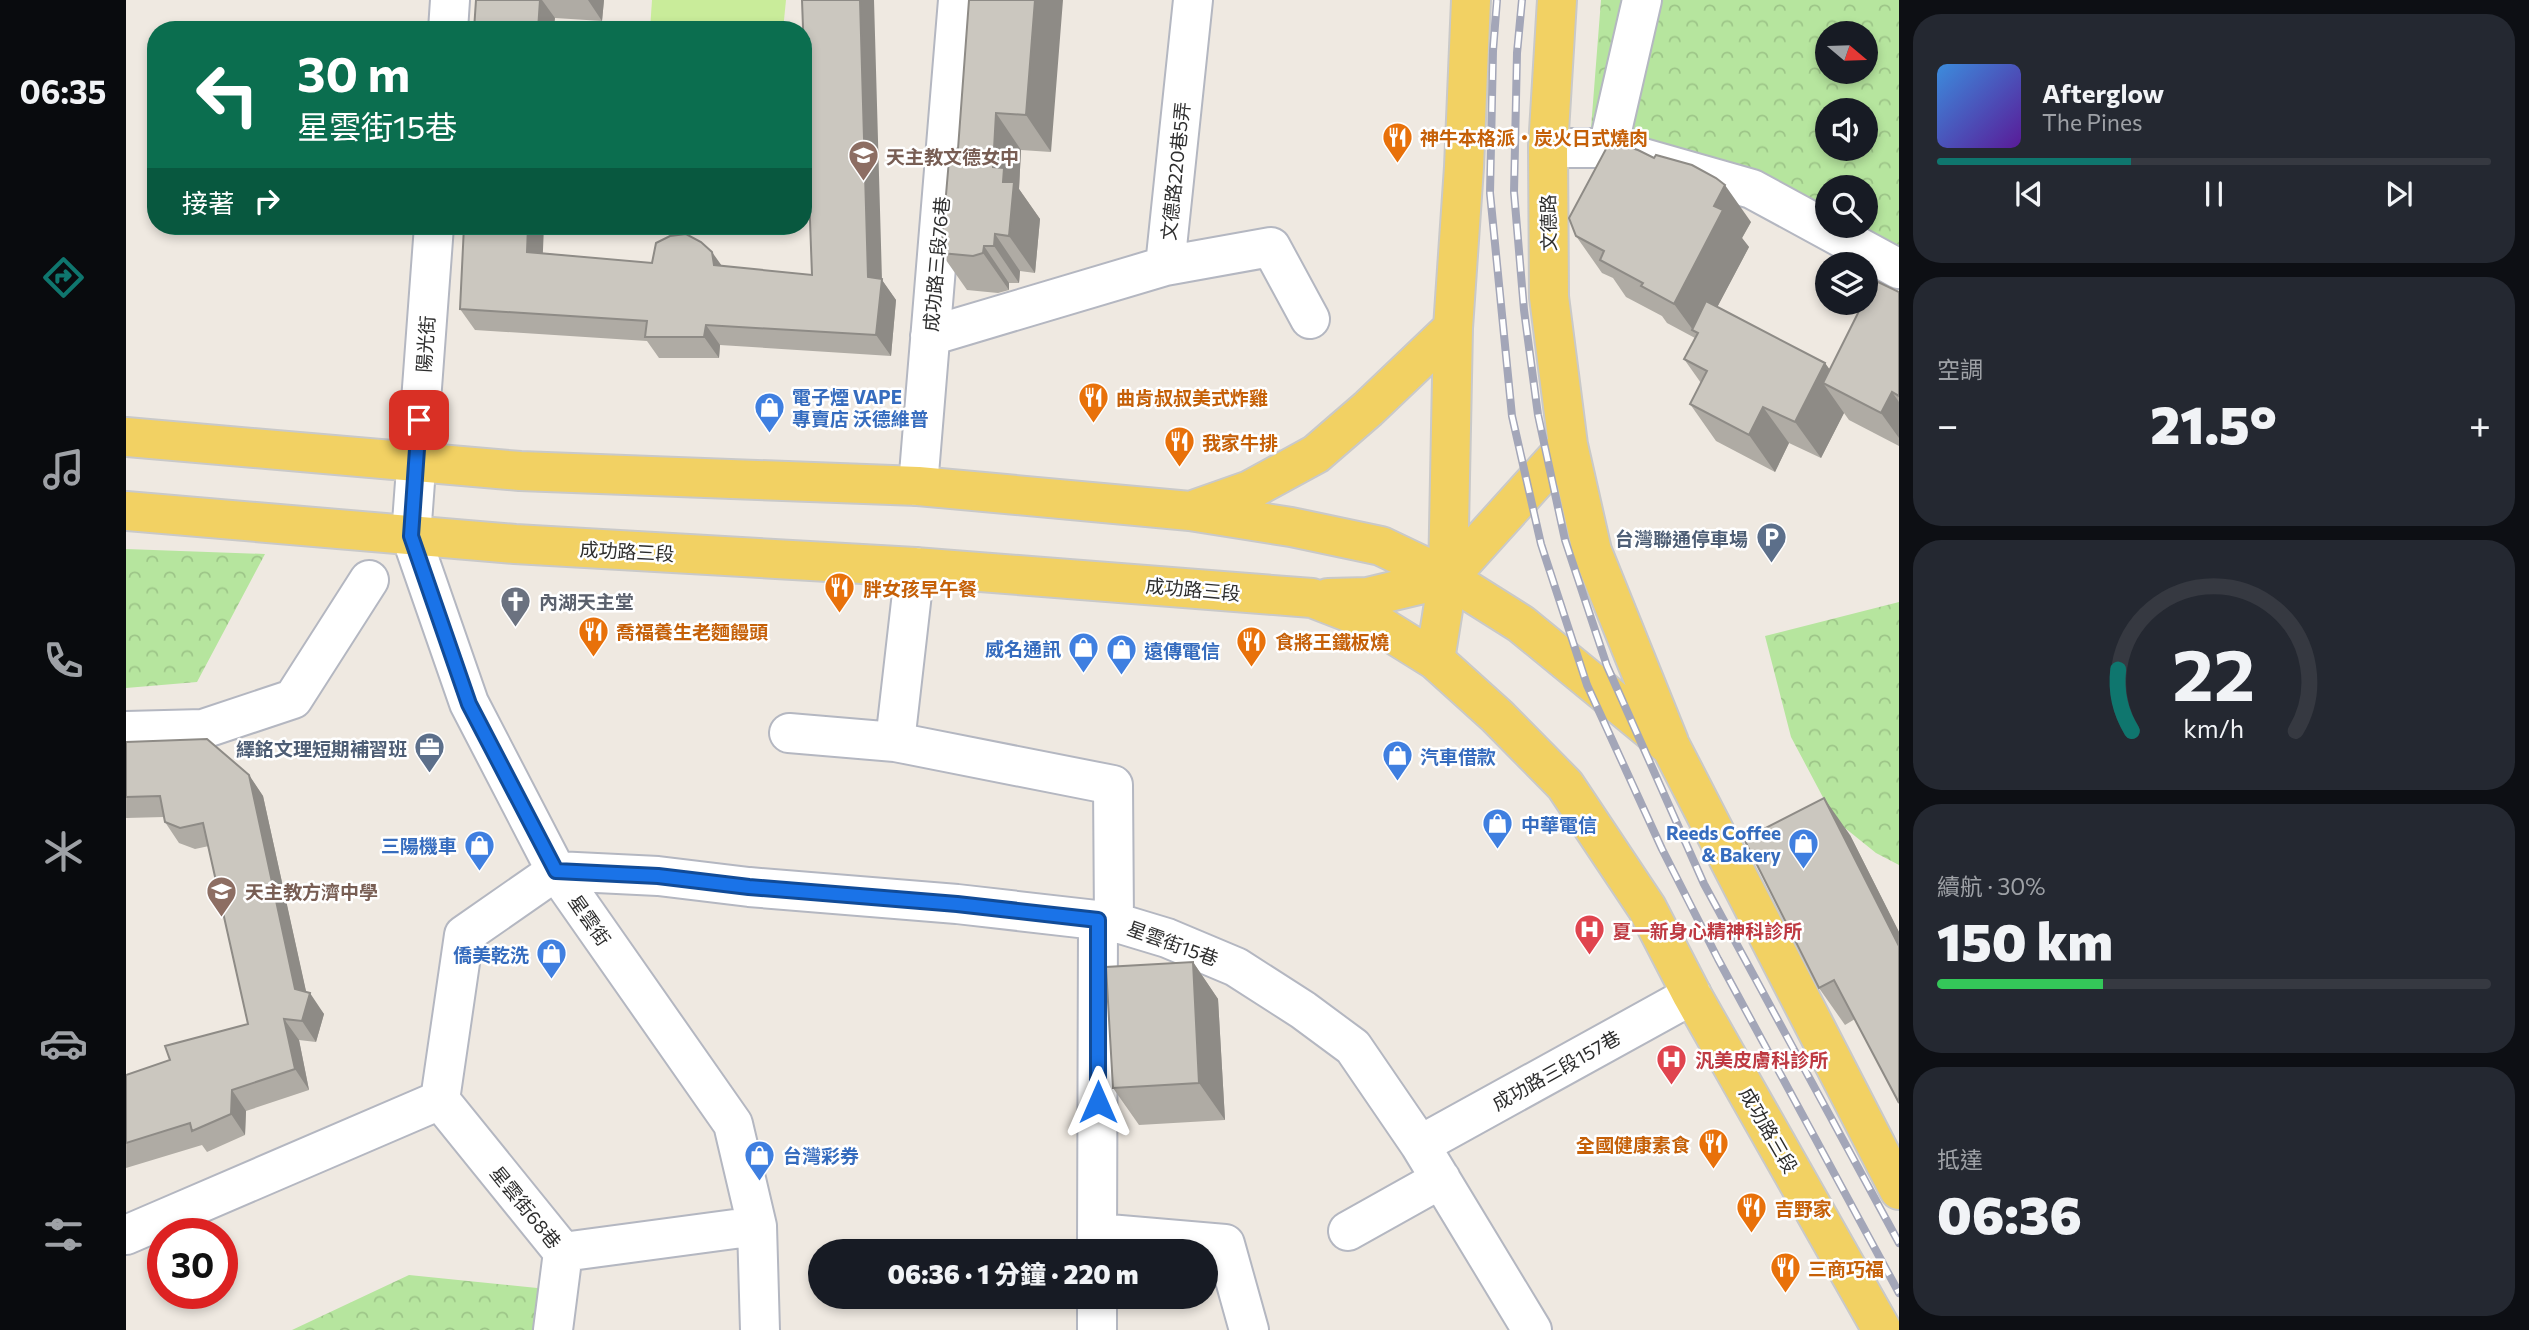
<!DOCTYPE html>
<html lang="zh-TW">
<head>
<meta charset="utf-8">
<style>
  :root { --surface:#171b24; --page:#242831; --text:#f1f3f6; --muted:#9ea1a6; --line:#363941; --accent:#0f766e }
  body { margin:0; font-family:Commissioner,"Noto Sans TC",sans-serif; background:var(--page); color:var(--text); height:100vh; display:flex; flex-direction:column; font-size:26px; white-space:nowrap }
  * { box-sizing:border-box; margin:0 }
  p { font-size:23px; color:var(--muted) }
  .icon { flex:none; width:38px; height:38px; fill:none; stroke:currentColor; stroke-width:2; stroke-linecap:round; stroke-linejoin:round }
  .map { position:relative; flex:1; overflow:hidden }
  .details { display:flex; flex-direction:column; gap:14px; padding:14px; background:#0d0f14; width:630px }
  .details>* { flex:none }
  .hud { position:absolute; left:21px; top:21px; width:665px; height:214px; border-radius:28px; box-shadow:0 4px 10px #0003; background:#0b6e4f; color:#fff; overflow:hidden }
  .needle { width:46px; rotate:109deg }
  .buttons { position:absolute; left:1689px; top:21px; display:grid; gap:14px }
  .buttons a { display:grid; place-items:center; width:63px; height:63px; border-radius:50%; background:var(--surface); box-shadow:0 4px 10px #0003; font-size:35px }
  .speed { position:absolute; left:21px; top:1218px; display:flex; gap:14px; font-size:35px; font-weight:700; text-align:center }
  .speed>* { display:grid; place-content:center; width:91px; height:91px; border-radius:50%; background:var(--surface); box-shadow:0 4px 10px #0003; line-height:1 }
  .speed .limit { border:10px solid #d22; background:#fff; color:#111 }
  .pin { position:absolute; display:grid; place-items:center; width:60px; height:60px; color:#fff; margin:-30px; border-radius:14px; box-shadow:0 4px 10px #0006 }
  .me { position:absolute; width:77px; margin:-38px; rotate:0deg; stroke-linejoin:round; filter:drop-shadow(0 0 5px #0008) }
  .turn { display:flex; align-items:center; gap:24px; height:147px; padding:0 35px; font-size:32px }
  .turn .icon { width:91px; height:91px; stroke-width:2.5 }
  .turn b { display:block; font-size:49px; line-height:60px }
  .then { display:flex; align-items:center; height:66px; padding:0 35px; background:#0003; gap:14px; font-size:26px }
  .big { font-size:52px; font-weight:800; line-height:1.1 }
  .details .tile { flex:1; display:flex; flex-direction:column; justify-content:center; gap:10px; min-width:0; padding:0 24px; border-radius:28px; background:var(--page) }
  .details .dial { align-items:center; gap:0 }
  .dial svg { height:182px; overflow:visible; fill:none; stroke:var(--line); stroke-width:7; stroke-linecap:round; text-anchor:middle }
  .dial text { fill:var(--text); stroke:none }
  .song { display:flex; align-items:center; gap:21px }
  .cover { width:84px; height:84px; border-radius:10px; background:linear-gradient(135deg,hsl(210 70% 55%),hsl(270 70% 35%)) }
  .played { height:7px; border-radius:4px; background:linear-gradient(90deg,var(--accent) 35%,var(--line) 35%) }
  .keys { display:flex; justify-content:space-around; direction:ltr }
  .heat { display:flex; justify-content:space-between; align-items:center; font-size:38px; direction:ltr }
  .charge { height:10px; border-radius:5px; background:linear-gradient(90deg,#34c759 30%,var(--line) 0) }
  .trip { position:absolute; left:682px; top:1239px; width:410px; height:70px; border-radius:35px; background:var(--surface); box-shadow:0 4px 10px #0003; font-weight:800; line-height:70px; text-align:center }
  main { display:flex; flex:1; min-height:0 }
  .tab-bar { display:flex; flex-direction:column; width:126px; justify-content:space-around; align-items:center; background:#090b0e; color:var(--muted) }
  .tab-bar .icon { width:49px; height:49px }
  .tab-bar .selected { color:var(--accent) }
  .tab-bar b { font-size:32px; color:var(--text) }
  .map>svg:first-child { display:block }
  .forest { fill:url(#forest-crowns); fill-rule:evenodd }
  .pitch { fill:#c9ec9a }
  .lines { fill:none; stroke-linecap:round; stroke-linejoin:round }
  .minor-casing { stroke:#b4b7c1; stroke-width:42 }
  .major-casing { stroke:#c9c9c9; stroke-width:42 }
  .minor { stroke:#fff; stroke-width:38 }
  .major { stroke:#f2d163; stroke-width:38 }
  .rail-casing { stroke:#a3a6b8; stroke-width:8 }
  .rail { stroke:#fff; stroke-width:5; stroke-dasharray:16; stroke-linecap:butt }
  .wall { fill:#afaba4 }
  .shaded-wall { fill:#8e8b86 }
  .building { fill:#cbc7bf; stroke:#8e8b86; stroke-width:2 }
  .route-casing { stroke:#114b97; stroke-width:18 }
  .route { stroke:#1a73e8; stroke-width:12 }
  .labels { text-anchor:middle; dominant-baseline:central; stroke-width:5; stroke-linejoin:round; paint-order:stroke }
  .food-label { font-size:19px; font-weight:bold; fill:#c56008; stroke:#fff; text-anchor:start }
  .education-label { font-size:19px; font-weight:bold; fill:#785e54; stroke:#fff; text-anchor:start }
  .street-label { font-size:19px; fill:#2e2e2e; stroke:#fff }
  .shop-label { font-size:19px; font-weight:bold; fill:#366cbe; stroke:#fff; text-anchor:start }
  .service-label { font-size:19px; font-weight:bold; fill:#4e5e75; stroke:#fff; text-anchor:end }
  .worship-label { font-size:19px; font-weight:bold; fill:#5b616d; stroke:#fff; text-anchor:start }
  .health-label { font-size:19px; font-weight:bold; fill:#be3a42; stroke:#fff; text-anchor:start }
</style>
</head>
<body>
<main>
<nav class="tab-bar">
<b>06:35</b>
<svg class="icon selected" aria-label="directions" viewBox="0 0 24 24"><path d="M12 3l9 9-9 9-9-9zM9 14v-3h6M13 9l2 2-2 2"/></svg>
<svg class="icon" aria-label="music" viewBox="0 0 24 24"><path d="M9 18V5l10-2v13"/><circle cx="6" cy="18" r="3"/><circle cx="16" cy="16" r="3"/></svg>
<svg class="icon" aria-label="phone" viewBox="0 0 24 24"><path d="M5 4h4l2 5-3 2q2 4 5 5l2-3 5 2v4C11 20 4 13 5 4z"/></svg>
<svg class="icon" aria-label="climate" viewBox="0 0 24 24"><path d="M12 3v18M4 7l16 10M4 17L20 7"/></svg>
<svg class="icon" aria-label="car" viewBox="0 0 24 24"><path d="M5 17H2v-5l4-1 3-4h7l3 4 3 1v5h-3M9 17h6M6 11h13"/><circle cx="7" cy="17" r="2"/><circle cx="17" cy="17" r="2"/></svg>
<svg class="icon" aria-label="filters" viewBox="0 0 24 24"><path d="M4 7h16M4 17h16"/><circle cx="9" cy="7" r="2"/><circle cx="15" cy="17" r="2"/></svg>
</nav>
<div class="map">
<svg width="1773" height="1330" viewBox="0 0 1773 1330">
  <defs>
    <pattern id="forest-crowns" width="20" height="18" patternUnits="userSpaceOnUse" patternTransform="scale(1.75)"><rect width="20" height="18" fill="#b6e59e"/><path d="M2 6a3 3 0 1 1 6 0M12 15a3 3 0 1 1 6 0" fill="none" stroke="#9dc588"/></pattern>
  </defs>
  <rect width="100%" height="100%" fill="#efe9e1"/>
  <path class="forest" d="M1475 0H1773V263L1502 147 1465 128ZM1701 33H1740V72H1701ZM1701 110H1740V149H1701ZM1701 187H1740V226H1701Z
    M0 549 139 554 71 682 0 688Z
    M1773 602V865L1750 853 1709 820 1665 737 1639 636Z
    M283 1275 421 1289 412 1330H166Z"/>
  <path class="pitch" d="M526 0H660L657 30H524Z"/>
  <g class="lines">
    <defs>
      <path id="minor" d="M322 30 324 0
        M1422 148H1482L1626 189 1773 269
        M1482 148 1516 0
        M308 226 285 536 343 703 430 871 607 1124 631 1226 634 1330
        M1039 266 1145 247 1184 319
        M804 336 1039 266 1067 0
        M792 486 832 0
        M0 731 77 729 167 699 243 580
        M663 733 769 742 987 785 988 922
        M769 742 789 567
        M314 1100 338 935 430 871 532 876 623 887 831 904 988 922 1041 938 1110 967 1177 1010 1227 1047 1294 1145 1406 1330
        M314 1100 437 1252 427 1330
        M1294 1145 1566 995
        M1222 1231 1315 1179
        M971 1233 1099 1244 1123 1330
        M0 1235 314 1100
        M971 1251 972 920
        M437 1252 631 1226
        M971 1330V1297"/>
      <path id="major" d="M1431 0 1422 148 1423 297 1442 445 1466 551 1543 742
        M0 437 394 471 792 486 1064 511 1165 527 1255 546 1322 578 1395 624 1545 747 1773 1190
        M1070 509 1124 490 1190 454 1242 409 1327 328
        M0 511 389 544 789 567 1186 598 1248 622 1309 660 1371 716 1439 785 1521 908 1566 995 1756 1330
        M1202 598 1242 597 1322 578 1442 445
        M1309 660 1322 578 1327 328 1338 167 1345 0"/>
    </defs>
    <use href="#minor" class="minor-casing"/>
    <use href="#major" class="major-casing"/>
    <use href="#minor" class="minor"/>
    <use href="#major" class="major"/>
    <defs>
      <path id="rail" d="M1371 0 1367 51 1364 193 1386 416 1415 544 1461 685 1536 849 1592 959 1773 1293
        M1396 0 1391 53 1388 192 1398 310 1412 415 1439 540 1481 666 1578 884 1773 1243"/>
    </defs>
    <use href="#rail" class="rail-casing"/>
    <use href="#rail" class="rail"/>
  </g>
  <path class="wall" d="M350 0H478L476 21 429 18Z
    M843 0 925 152 895 150 893 189 914 219 909 273 894 271 893 283H883V290L872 293 841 290 815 253 832 149Z
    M1625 222 1616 238 1623 247 1591 307 1699 363 1704 370 1773 292V446L1723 420 1718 413 1695 458 1663 443 1649 472 1590 441 1564 404 1575 383 1558 359 1569 338 1541 323 1536 316 1500 297 1487 278 1476 273 1450 236Z
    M417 253 526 263 595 266 686 275 756 280 770 300 765 356 594 345 593 358H533L521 341 349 330 334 309Z
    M0 742 123 775 137 796 180 992 198 1014 190 1042 173 1040 183 1090 120 1111 119 1135 81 1152 76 1145 0 1168V1075L44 1060 122 1024 83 846 69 849 53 843 39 822 38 817 0 818Z
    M1724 835 1773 932V1103L1729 1019 1719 1025 1693 988Z
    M1067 962 1092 999 1099 1120 1013 1125 987 1088Z"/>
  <path class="shaded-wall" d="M414 0H416L429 18 428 30H412Z
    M462 0H478L476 21Z
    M734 0H748L756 280 770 300 765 356 750 335 742 277Z
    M909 0H937L925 152 900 115Z
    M870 113 895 150 893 189 914 219 909 273 883 236 867 167Z
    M1599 185 1625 222 1616 238 1623 247 1575 338 1572 333 1567 330 1548 304 1588 206Z
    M402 226H418L416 273 401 252Z
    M869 234 894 271 893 283 868 246Z
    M858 246 883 283V290L857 253Z
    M586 252 601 273 588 265Z
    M580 325 594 345 593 358 578 337Z
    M1699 363 1722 396 1697 383 1718 413 1695 458 1669 422Z
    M1766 392 1773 402V438L1755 413Z
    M1637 407 1663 443 1649 472 1623 435Z
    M123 775 137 796 182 1000 184 993 198 1014 190 1042 176 1021Z
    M1698 798 1724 835 1773 932V946Z
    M1067 962 1092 999 1099 1120 1073 1083Z
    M158 1019 173 1040 183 1090 169 1069Z
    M106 1090 120 1111 119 1135 105 1114Z"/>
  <path class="building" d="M350 0H414L412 30H348Z
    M676 0H734L742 277 756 279 750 335 580 325 578 337H519L521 321 334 309 338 226H402L401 252 526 263 530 243 544 236 560 234 575 242 586 252 588 265 686 275Z
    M843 0H909L900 115 870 113 867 167 878 168 877 182H888L883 236 869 234 868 246H858L857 253 847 256 815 253 824 148 832 149Z
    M1492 144 1512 150 1528 158 1530 155 1566 165 1590 178 1599 185 1588 206 1597 210 1548 304 1515 286 1517 283 1474 260 1478 251 1450 236 1443 218 1481 147Z
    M1748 280 1773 292V396L1766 392 1755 413 1697 383 1737 303H1740V298Z
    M1580 301 1699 363 1669 422 1637 407 1623 435 1564 404 1581 371 1558 359 1572 333 1566 330Z
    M81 739 123 775 169 989 184 993 176 1021 158 1019 169 1069 106 1090 105 1114 66 1131 64 1123 0 1143V1075L44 1060 39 1046 122 1024 77 823 54 828 39 822 34 796 0 797V742Z
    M1698 798 1773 946V1103L1708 980 1693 988 1618 839Z
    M1067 962 1073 1083 987 1088 980 967Z"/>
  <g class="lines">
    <defs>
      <path id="route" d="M293 420 285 536 343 704 430 871 532 876 623 887 831 904 972 920V1102"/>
    </defs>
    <use href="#route" class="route-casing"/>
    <use href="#route" class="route"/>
  </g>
  <defs>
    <symbol id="restaurant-pin" viewBox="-11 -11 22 30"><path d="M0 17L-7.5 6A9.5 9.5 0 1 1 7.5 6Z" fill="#e8710a" stroke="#fff"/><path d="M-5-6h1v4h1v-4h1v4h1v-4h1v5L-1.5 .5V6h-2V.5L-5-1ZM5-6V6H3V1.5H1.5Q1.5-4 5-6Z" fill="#fff"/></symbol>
    <symbol id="school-pin" viewBox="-11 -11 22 30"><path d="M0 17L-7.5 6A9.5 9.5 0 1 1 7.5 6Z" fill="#8d6e63" stroke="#fff"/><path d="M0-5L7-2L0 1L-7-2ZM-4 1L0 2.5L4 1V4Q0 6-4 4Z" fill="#fff"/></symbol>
    <symbol id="shop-pin" viewBox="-11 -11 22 30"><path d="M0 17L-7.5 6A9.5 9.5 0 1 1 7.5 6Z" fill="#3f7fe0" stroke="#fff"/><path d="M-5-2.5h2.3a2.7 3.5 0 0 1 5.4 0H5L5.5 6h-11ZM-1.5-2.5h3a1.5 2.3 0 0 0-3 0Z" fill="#fff"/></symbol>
    <symbol id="parking-pin" viewBox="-11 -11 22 30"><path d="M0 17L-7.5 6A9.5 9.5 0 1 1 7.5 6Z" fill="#5c6f8a" stroke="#fff"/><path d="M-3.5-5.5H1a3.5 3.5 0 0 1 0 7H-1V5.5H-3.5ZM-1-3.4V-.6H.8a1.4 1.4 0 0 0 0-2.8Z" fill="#fff"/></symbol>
    <symbol id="church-pin" viewBox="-11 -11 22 30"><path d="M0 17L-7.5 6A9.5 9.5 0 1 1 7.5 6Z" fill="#6b7280" stroke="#fff"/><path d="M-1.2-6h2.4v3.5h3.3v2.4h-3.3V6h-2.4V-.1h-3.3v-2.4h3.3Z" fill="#fff"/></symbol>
    <symbol id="office-pin" viewBox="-11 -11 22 30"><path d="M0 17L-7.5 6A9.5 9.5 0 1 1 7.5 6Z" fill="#5c6f8a" stroke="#fff"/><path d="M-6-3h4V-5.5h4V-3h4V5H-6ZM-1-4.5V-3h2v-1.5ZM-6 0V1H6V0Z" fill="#fff"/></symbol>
    <symbol id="hospital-pin" viewBox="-11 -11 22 30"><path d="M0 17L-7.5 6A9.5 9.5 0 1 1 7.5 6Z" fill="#e0444e" stroke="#fff"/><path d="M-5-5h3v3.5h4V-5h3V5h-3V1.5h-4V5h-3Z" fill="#fff"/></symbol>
  </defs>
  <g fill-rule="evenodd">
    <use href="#restaurant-pin" x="1254" y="120" width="35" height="47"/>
    <use href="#school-pin" x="720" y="138" width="35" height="47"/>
    <use href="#restaurant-pin" x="950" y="380" width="35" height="47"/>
    <use href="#shop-pin" x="626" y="390" width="35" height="47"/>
    <use href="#restaurant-pin" x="1036" y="424" width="35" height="47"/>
    <use href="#parking-pin" x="1628" y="520" width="35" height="47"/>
    <use href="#restaurant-pin" x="696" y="570" width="35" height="47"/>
    <use href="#church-pin" x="372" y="584" width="35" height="47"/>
    <use href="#restaurant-pin" x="450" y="614" width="35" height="47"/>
    <use href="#restaurant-pin" x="1108" y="624" width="35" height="47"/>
    <use href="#shop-pin" x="940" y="630" width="35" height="47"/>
    <use href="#shop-pin" x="978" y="632" width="35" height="47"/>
    <use href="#office-pin" x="286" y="730" width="35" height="47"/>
    <use href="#shop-pin" x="1254" y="738" width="35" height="47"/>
    <use href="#shop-pin" x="1354" y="806" width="35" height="47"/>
    <use href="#shop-pin" x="1660" y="826" width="35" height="47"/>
    <use href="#shop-pin" x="336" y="828" width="35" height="47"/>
    <use href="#school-pin" x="78" y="874" width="35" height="47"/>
    <use href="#hospital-pin" x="1446" y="912" width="35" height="47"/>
    <use href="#shop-pin" x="408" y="936" width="35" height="47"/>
    <use href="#hospital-pin" x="1528" y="1042" width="35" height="47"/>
    <use href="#restaurant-pin" x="1570" y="1126" width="35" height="47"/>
    <use href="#shop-pin" x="616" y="1138" width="35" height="47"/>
    <use href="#restaurant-pin" x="1608" y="1190" width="35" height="47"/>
    <use href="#restaurant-pin" x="1642" y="1250" width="35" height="47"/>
  </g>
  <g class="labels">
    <g class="food-label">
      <text x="1294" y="137">神牛本格派‧炭火日式燒肉</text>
      <text x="990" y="397">曲肯叔叔美式炸雞</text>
      <text x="1076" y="442">我家牛排</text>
      <text x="737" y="588">胖女孩早午餐</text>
      <text x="490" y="631">喬福養生老麵饅頭</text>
      <text x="1149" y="641">食將王鐵板燒</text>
      <text x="1564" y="1144" text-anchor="end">全國健康素食</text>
      <text x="1649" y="1208">吉野家</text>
      <text x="1682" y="1268">三商巧福</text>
    </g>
    <g class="education-label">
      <text x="760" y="156">天主教文德女中</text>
      <text x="119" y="891">天主教方濟中學</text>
    </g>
    <g class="street-label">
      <text transform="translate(1049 171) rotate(-84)">文德路220巷5弄</text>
      <text transform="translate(1422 223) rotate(-91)">文德路</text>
      <text transform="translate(810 264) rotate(-85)">成功路三段76巷</text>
      <text transform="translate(299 344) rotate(-86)">陽光街</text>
      <text transform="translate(501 551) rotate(3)">成功路三段</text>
      <text transform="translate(1067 589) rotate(5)">成功路三段</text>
      <text transform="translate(464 920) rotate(55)">星雲街</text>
      <text transform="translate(1047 943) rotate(20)">星雲街15巷</text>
      <text transform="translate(1430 1070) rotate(-29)">成功路三段157巷</text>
      <text transform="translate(1643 1130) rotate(60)">成功路三段</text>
      <text transform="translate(400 1207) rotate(51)">星雲街68巷</text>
    </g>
    <g class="shop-label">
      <text x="666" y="396">電子煙 VAPE<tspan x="666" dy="22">專賣店 沃德維普</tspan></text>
      <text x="935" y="648" text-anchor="end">威名通訊</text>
      <text x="1018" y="650">遠傳電信</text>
      <text x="1294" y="756">汽車借款</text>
      <text x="1395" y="824">中華電信</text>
      <text x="1655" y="832" text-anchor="end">Reeds Coffee<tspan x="1655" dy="22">&amp; Bakery</tspan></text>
      <text x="331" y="845" text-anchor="end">三陽機車</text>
      <text x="403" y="954" text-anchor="end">僑美乾洗</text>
      <text x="657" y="1155">台灣彩券</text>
    </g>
    <g class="service-label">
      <text x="1622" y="538">台灣聯通停車場</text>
      <text x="281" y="748">繹銘文理短期補習班</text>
    </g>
    <g class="worship-label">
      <text x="413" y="601">內湖天主堂</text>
    </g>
    <g class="health-label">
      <text x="1486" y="930">夏一新身心精神科診所</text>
      <text x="1569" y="1059">汎美皮膚科診所</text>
    </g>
  </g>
</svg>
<div class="buttons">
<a><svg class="needle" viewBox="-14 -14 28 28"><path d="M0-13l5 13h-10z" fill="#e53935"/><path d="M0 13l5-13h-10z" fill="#9ea1a6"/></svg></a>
<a><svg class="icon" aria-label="sound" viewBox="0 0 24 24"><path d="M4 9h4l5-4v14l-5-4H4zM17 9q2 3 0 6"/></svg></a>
<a><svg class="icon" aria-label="search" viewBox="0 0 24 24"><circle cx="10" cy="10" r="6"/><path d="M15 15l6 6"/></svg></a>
<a><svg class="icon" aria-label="layers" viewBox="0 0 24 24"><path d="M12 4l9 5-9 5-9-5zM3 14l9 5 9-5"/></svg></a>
</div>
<div class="speed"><div class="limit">30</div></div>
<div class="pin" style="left:293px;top:420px;background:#d93025"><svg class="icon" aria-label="arrive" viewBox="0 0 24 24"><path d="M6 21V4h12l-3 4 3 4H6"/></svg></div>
<svg class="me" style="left:972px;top:1102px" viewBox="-20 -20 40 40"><path d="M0-17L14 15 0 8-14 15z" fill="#1a73e8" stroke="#fff" stroke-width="4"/></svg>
<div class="trip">06:36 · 1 分鐘 · 220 m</div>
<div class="hud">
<div class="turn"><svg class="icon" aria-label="left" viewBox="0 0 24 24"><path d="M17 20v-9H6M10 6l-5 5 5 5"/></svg><div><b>30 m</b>星雲街15巷</div></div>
<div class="then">接著<svg class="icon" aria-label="right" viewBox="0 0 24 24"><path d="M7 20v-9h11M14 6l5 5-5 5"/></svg></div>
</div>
</div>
<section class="details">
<div class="tile">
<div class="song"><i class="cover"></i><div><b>Afterglow</b><p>The Pines</p></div></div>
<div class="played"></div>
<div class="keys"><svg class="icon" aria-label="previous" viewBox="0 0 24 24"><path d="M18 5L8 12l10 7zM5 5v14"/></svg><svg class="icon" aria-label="pause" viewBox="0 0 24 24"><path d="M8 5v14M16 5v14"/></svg><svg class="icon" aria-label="next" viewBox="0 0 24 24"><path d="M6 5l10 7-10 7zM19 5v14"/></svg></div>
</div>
<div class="tile"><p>空調</p>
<div class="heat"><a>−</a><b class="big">21.5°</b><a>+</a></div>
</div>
<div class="tile dial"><svg viewBox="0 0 100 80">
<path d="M14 69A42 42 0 1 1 86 69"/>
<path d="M14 69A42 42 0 0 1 8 42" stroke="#0f766e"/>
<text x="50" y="56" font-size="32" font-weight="700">22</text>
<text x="50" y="72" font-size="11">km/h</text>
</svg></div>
<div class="tile"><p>續航 · 30%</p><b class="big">150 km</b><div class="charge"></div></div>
<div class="tile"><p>抵達</p><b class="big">06:36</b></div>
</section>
</main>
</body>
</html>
